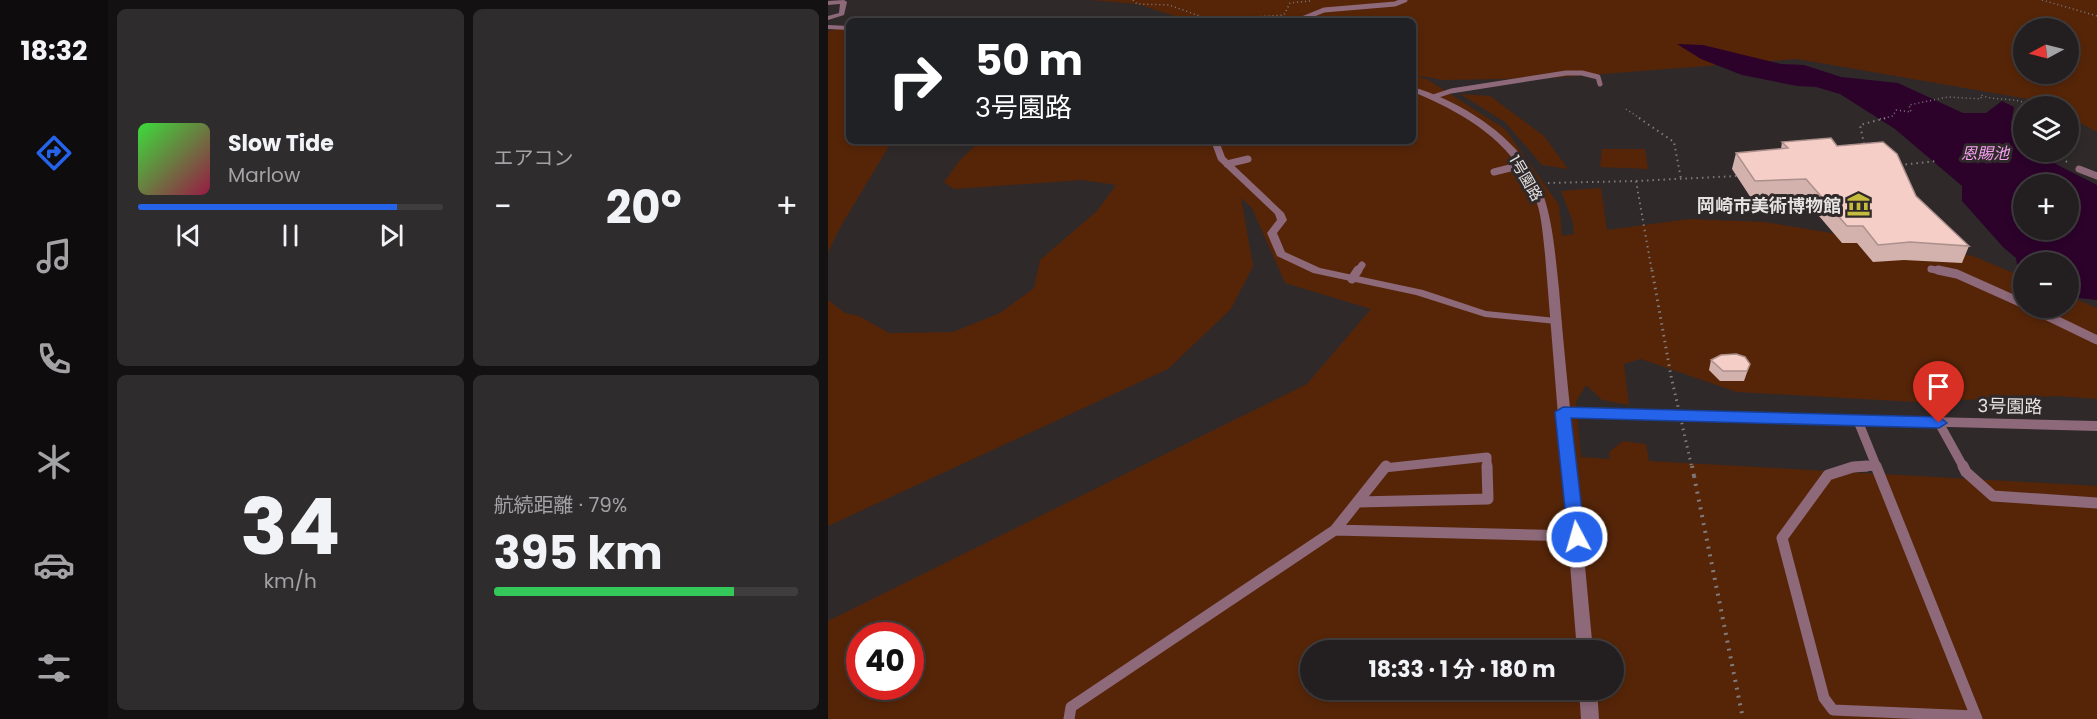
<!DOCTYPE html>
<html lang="ja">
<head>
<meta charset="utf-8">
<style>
  :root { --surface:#231f20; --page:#2f2c2d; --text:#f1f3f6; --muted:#a3a2a5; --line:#403d3e; --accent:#2563eb }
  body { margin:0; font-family:Poppins,"Noto Sans JP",sans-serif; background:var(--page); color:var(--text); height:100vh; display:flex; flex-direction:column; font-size:22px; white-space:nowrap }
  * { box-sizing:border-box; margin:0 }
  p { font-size:20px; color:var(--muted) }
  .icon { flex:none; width:33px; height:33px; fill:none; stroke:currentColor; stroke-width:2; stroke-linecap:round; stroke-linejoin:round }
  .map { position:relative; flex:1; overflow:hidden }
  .panel { display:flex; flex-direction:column; gap:9px; padding:9px; background:#131112; width:720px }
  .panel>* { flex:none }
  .top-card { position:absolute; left:18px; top:18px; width:570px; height:126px; border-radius:9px; box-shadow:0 3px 9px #0003,0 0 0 2px var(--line); background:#202124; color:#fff; overflow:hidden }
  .needle { width:39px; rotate:263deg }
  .fabs { position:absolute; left:1185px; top:18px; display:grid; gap:12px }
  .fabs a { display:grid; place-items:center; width:66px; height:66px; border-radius:50%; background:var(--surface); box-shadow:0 3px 9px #0003,0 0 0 2px var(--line); font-size:30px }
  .speed { position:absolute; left:18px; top:622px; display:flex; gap:12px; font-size:30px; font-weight:700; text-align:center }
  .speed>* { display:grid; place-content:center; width:78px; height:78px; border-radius:50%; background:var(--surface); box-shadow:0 3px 9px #0003,0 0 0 2px var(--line); line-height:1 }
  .speed .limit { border:9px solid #d22; background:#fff; color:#111 }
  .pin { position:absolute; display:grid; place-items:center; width:51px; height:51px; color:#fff; margin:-62px -26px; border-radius:50% 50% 50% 0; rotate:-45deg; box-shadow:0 0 6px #0007 }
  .pin .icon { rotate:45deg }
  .me { position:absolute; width:66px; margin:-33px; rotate:354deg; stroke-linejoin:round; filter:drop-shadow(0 0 4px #0008) }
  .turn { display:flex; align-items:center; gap:21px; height:126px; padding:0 30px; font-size:27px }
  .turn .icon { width:78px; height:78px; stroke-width:2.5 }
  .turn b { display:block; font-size:42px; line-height:51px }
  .big { font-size:45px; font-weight:700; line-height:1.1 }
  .panel .widget { flex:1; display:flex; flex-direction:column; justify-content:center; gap:9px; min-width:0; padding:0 21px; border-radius:9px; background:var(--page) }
  .panel .dial { align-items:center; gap:0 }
  .dial b { font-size:78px; line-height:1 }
  .song { display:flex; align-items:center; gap:18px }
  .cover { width:72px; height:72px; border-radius:9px; background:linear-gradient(135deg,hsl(120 70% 55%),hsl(340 70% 35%)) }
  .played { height:6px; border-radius:3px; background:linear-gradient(90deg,var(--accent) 85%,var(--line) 85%) }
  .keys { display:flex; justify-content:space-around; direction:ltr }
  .heat { display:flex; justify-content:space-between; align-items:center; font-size:33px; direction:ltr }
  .charge { height:9px; border-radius:4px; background:linear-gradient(90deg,#34c759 79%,var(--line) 0) }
  .panel .tiles { flex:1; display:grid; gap:9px; grid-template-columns:repeat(2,1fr) }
  .trip { position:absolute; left:472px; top:640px; width:324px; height:60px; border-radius:30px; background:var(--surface); box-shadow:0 3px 9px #0003,0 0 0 2px var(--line); font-weight:700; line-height:60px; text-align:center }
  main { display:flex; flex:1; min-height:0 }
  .dock { display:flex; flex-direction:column; width:108px; justify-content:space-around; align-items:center; background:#0e0c0d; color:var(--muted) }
  .dock .icon { width:42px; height:42px }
  .dock .on { color:var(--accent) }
  .dock b { font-size:27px; color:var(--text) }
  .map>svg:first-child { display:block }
  .green { fill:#562508; fill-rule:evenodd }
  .water { fill:#2c022b; fill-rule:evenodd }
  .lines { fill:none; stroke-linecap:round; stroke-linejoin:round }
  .path-far3 { stroke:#807b7c; stroke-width:1.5; stroke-dasharray:1 3; stroke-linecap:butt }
  .path-far2 { stroke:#807b7c; stroke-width:2; stroke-dasharray:1.5 4; stroke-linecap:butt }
  .path-far1 { stroke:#807b7c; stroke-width:3; stroke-dasharray:1.5 4.5; stroke-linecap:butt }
  .path { stroke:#807b7c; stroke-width:4; stroke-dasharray:2 6; stroke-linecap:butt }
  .service-far3 { stroke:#8d697a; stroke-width:5 }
  .service-far2 { stroke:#8d697a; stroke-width:7 }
  .service-far1 { stroke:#8d697a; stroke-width:9 }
  .service { stroke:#8d697a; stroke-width:11 }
  .minor { fill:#8d697a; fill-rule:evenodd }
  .tertiary { fill:#8d697a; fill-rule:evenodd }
  .path-bridge-far1 { stroke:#807b7c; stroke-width:3; stroke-dasharray:1.5 4.5; stroke-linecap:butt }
  .path-bridge { stroke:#807b7c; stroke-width:4; stroke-dasharray:2 6; stroke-linecap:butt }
  .wall { fill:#d3b1ac }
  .building { fill:#f5cec8; stroke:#ac908c; stroke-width:1.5 }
  .route { fill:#2563eb; stroke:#184099; stroke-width:1.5 }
  .labels { text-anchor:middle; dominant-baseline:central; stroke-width:6; stroke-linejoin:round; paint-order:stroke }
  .far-street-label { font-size:15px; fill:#e7e3e3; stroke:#2f292a }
  .far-water-label { font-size:16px; font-style:italic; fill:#f6a0f0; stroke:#2f292a }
  .poi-label { font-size:18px; font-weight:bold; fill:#e7e3e3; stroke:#2f292a; text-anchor:end }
  .street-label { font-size:18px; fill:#e7e3e3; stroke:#2f292a }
</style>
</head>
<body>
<main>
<nav class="dock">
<b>18:32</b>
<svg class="icon on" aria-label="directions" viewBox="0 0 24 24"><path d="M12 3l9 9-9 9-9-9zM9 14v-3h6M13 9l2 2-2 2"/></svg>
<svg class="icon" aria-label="music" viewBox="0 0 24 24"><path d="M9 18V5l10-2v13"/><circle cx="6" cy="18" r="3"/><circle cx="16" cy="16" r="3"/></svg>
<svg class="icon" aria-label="phone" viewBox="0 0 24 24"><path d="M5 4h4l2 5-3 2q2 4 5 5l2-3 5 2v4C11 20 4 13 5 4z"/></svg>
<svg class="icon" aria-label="climate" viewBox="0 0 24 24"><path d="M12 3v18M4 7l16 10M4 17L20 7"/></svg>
<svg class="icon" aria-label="car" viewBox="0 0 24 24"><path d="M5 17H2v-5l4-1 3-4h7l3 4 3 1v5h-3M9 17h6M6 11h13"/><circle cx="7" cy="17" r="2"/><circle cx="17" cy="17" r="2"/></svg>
<svg class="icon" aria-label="filters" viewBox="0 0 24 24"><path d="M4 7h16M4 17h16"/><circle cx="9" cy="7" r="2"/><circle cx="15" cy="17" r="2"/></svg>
</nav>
<section class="panel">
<div class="tiles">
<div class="widget">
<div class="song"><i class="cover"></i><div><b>Slow Tide</b><p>Marlow</p></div></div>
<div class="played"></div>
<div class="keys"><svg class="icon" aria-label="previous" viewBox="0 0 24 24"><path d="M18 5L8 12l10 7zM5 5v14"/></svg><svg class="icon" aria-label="pause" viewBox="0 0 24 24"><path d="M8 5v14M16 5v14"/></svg><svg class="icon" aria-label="next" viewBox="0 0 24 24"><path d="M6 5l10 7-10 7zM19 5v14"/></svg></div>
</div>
<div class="widget"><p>エアコン</p>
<div class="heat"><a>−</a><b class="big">20°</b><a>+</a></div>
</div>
<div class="widget dial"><b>34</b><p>km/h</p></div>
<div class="widget"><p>航続距離 · 79%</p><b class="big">395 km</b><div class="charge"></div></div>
</div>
</section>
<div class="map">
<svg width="1269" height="719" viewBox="0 0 1269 719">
  <rect width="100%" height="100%" fill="#2f292a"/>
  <path class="green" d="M263 0H1269V132L1241 117 1240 106H1220L1206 100 969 59 723 78 615 80 587 75 600 80 677 129 731 205 734 236 746 234 745 222 733 191 773 188 779 230 861 219 937 222 1145 256 1195 277 1196 308H1240L1241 296 1269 308V399L1228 396 1088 402 909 392 813 359 796 364 801 405 774 400 758 385 748 402 753 457 782 459 781 452 795 441 818 444 821 461 1269 486V719H0V621L479 384 543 309 457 283 424 208 413 198 425 266 403 309 340 369 0 526V300L17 313 31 316 61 333 125 332 172 313 206 288 212 260 269 211 288 185 254 180 126 189 116 182 132 160 152 141H585V21H362L309 4ZM1196 28H1240V74H1196ZM32 636H82V687H32ZM483 651H786V690H483Z
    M21 27V141H64L10 231 0 253V31Z
    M632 94 662 96 716 136 740 169 714 165 677 122Z
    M774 149H817L820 169 772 167Z"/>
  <path class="water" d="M849 44 875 45 953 64 976 65 1013 77 1070 83 1135 113H1158L1174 101 1186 107 1183 124 1195 136 1196 152H1211L1218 159 1269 185V300L1241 297 1240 262H1196L1195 284 1192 283 1188 258 1175 247 1134 201V186L1067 129 1012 94 988 87 969 86 914 75 873 59ZM1196 184H1240V230H1196Z"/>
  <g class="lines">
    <path class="path-far3" d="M305 0 309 4 341 5 383 20 456 15 462 3 482 1
      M1214 0 1269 16
      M798 109 813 119
      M1052 119 1065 116 1068 110 1083 112 1081 105 1120 97 1153 99V95C1168 102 1189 96 1203 106"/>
    <path class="path-far2" d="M811 118 846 142 853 179
      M1036 144 1032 125 1058 118
      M1224 152 1242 164
      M1072 165 1109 161
      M808 181 909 176
      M720 183 808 181 824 272"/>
    <path class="path-far1" d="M824 270 843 376"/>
    <path class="path" d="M866 476 915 719"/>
    <path class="service-far3" d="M469 21 496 10 567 4 577 0
      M605 97 623 91 738 73H754L770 77 772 84"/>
    <path class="service-far2" d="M399 164 420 159
      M1251 169 1269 176
      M666 172 694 165
      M1103 269 1118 272
      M529 272 534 265"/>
    <path class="service-far1" d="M1110 270 1129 274 1196 304
      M524 279 530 270
      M1203 308 1269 340
      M1030 421 1049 468
      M1111 423 1136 468
      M556 468 659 457V468
      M1022 468 1048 466"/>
    <path class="service" d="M1039 466 1025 467 1000 475 954 538 996 698 1005 710 1147 716
      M1048 466 1149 719
      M1135 466 1138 472 1165 496 1269 503
      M530 502 660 499 659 466
      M507 530 558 466
      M241 719 243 707 507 530 749 536"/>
    <path class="minor" d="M16 0 19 2 16 15 0 20V16L11 13 12 4 0 5V1Z
      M383 141H391L397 157 456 213 459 220 449 233 457 252 492 268 595 290 658 311 728 318 734 321 728 324 657 317 588 295 485 273 449 256 439 233 449 220 447 214 390 160Z"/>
    <path class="tertiary" d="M0 25 21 26V30L0 29Z
      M585 87C634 102 691 137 712 186 725 218 727 254 731 289 734 329 738 368 742 408L1269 421V431L743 417 765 651H749L717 254C715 237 714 219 709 203 690 145 639 114 585 92Z
      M751 690H769L771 719H753Z"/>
    <path class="path-bridge-far1" d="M843 376 864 468"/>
    <path class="path-bridge" d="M864 466 866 476"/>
  </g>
  <path class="wall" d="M954 142 1009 146 1088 196 1141 246 1134 263 1076 260 1045 262 1029 243H1014L974 196 923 198 904 169 908 153 953 149Z
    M883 360 922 364 916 381H892L881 370Z"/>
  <path class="building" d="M1003 138 1009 146 1055 142 1069 154 1088 196 1141 246 1082 242 1050 245 1035 226H1019L978 179 927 181 908 153 960 148 954 142Z
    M908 354 917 357 922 364 919 371H895L883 360 893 355Z"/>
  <path class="route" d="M735 407 1111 417 1119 423 1111 428 743 418 757 537 755 541 749 543 743 541 740 537 727 412Z"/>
  <defs>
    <symbol id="museum-bare" viewBox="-9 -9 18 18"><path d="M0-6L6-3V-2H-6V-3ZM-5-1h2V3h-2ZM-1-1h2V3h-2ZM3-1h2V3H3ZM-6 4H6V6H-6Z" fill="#c5bc3d" stroke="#2f292a" stroke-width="2.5" paint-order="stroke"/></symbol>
  </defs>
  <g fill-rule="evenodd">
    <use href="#museum-bare" x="1014" y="188" width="33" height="33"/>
  </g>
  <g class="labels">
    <g class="far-street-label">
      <text transform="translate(698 178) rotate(60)">1号園路</text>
    </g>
    <g class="far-water-label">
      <text x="1157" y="153">恩賜池</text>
    </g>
    <g class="poi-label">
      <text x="1013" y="205">岡崎市美術博物館</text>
    </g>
    <g class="street-label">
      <text transform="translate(1182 406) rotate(1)">3号園路</text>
    </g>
  </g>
</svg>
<div class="fabs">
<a><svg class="needle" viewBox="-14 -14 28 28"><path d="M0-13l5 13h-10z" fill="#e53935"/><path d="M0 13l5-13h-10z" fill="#a3a2a5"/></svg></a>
<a><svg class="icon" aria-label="layers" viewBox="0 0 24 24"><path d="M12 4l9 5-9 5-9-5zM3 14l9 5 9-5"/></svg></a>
<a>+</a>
<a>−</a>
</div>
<div class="speed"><div class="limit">40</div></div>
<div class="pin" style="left:1111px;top:423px;background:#d93025"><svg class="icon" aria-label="arrive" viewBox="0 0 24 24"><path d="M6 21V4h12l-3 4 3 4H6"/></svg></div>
<svg class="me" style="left:749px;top:537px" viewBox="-20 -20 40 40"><circle r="17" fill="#2563eb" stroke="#fff" stroke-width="3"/><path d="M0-11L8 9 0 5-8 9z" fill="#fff"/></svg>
<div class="trip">18:33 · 1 分 · 180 m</div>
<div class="top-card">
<div class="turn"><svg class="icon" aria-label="right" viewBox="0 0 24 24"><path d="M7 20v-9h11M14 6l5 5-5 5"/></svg><div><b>50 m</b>3号園路</div></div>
</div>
</div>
</main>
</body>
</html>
